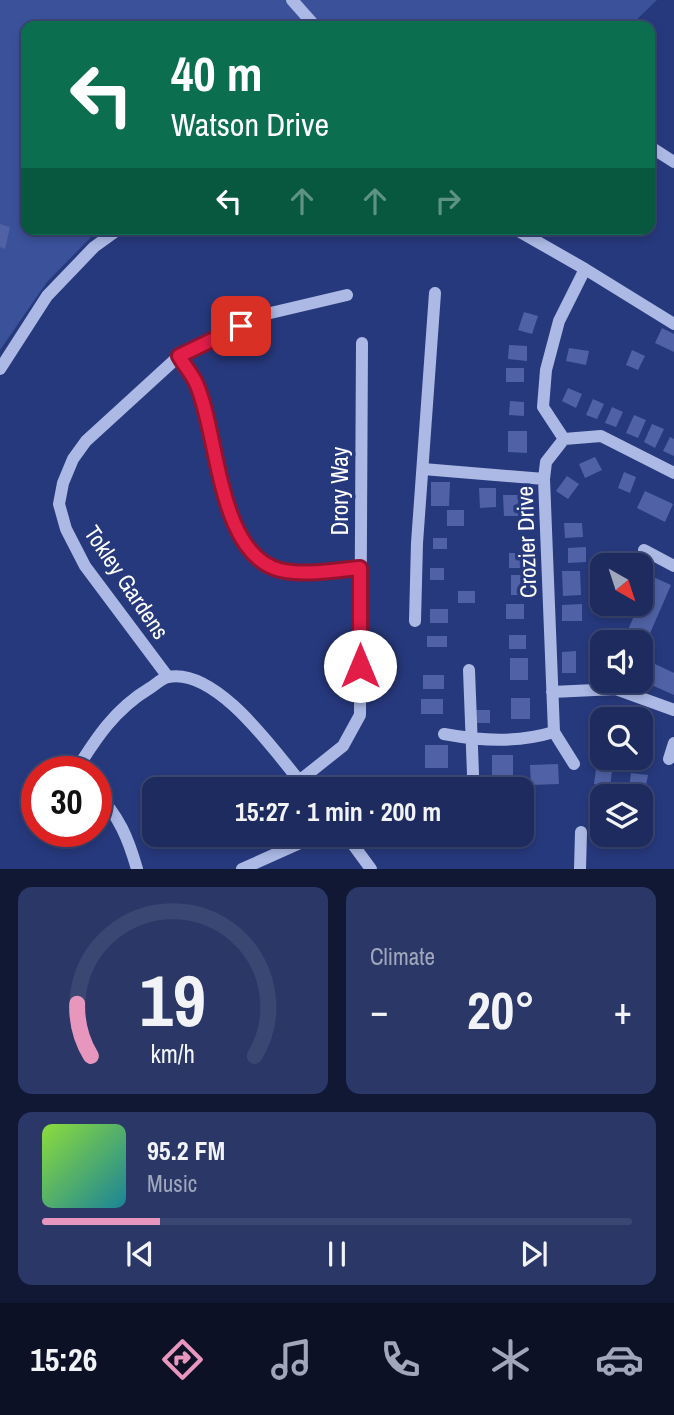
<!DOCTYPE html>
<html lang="en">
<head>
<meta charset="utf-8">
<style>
  :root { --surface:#1d2b5e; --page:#2a3767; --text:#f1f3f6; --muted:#a0a7bc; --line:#3b4773; --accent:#e797bd }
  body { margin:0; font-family:"Archivo Narrow",sans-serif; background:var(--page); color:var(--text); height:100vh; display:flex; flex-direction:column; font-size:26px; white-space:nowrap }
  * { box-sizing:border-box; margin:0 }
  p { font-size:23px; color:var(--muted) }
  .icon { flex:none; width:38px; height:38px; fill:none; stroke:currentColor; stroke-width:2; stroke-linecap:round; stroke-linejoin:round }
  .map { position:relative; height:869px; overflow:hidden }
  .sheet { display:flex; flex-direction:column; gap:18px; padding:18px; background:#101834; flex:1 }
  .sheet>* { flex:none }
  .top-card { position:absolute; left:21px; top:21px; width:634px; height:214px; border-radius:14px; box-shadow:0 4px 10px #0003,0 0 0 2px var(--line); background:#0b6e4f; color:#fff; overflow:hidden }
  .needle { width:46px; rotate:141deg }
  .fabs { position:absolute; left:590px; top:553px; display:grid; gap:14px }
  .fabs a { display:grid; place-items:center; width:63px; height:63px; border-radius:14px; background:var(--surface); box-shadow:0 4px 10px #0003,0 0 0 2px var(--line); font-size:35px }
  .speed { position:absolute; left:21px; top:756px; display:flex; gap:14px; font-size:35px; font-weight:700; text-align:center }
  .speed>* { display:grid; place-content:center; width:91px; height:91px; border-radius:50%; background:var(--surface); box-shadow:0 4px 10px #0003,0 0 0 2px var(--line); line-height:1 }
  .speed .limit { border:10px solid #d22; background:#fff; color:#111 }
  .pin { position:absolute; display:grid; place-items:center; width:60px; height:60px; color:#fff; margin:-30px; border-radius:14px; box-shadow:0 4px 10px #0006 }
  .me { position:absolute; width:77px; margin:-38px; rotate:0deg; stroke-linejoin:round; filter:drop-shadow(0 0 5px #0008) }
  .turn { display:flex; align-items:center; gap:24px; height:147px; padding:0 35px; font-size:32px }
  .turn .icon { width:91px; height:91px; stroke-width:2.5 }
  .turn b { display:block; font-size:49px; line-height:60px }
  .lanes { display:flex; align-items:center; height:66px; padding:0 35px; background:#0003; justify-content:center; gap:35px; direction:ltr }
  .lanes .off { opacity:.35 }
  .big { font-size:52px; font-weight:800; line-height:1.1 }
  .sheet .tile { flex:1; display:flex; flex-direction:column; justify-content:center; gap:10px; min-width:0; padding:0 24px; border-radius:14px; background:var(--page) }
  .sheet .dial { align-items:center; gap:0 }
  .dial svg { height:182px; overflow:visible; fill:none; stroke:var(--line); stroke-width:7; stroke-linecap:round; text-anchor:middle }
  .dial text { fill:var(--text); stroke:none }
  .song { display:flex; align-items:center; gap:21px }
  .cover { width:84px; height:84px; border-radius:10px; background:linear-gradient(135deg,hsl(90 70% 55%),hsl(190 70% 35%)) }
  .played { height:7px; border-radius:4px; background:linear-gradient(90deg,var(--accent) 20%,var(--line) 20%) }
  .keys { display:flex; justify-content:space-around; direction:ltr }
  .heat { display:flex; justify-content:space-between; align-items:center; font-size:38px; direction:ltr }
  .sheet .tiles { flex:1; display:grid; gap:18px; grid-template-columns:1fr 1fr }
  .tile:last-child { grid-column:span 2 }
  .trip { position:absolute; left:142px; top:777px; width:392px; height:70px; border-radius:14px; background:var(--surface); box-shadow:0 4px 10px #0003,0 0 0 2px var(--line); font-weight:800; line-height:70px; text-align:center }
  .tab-bar { display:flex; height:112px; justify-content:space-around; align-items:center; background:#0c1126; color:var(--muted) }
  .tab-bar .icon { width:49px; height:49px }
  .tab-bar .current { color:var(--accent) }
  .tab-bar b { font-size:32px; color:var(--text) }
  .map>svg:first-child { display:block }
  .green { fill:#3b519a }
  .building { fill:#5062a5 }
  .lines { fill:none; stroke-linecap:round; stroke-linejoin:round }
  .minor { stroke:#acb9e5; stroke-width:12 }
  .route-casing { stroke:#92132f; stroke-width:18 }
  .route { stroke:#e11d48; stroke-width:12 }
  .labels { text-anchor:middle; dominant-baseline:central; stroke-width:7; stroke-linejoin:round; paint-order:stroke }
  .street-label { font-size:23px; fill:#fff; stroke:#27397d }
</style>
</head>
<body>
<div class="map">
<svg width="674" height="869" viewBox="0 0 674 869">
  <rect width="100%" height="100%" fill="#27397d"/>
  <path class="green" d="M0 0H657L630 26H26V229H99L47 282 0 350Z"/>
  <path class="building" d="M0 224 10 227 5 249 0 247Z
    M524 312 538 316 532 334 518 330Z
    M662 328 674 334V352L655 343Z
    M509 345 527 346V361L508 359Z
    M569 348 589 351 586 365 566 361Z
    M632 350 645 356 638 370 626 365Z
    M506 368H524V382H506Z
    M568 388 582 394 576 408 562 401Z
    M593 399 604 404 597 419 586 415Z
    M510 401 524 402V416L509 415Z
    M612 407 623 412 616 427 605 423Z
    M634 415 646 420 638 438 626 433Z
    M652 424 664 429 655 448 644 442Z
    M508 431H527V453L508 452Z
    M670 437 674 439V456L663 451Z
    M595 457 602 470 585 478 579 464Z
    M624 472 636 477 630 493 618 488Z
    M567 476 579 484 568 499 556 491Z
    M431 482H450L449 506H431Z
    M479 488H496V507L480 508Z
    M645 491 673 504 665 522 637 508Z
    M503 495H520L521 516H504Z
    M447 510H464V526H447Z
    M564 523H582L583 537 565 538Z
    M433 538H447V549H433Z
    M586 547V562L568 563V548Z
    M509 553H526V568H509Z
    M430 568H444V580H430Z
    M562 571H580L581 595 563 596Z
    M511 575H527V595H511Z
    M651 576 671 585 648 638 628 630Z
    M458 591H475V603H458Z
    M506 604H524V619H506Z
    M582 604V621H562V605Z
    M430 609H448V623H430Z
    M509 635H526V649H509Z
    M427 636H447V647H427Z
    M576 651V673H562V652Z
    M591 654H602V673H591Z
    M510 658H528V680H510Z
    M655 664 674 673V695L647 683Z
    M423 675H444V689H423Z
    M511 698H530V719H511Z
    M421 699H443V714H421Z
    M476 710H490V723H476Z
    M425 745H448V768H425Z
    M492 755H513V775H492Z
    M558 764 559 784 531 785 530 765Z
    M596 769 612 771 610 787 594 784Z
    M631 773 648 775 645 790 629 788Z"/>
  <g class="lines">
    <path class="minor" d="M292 0 315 26
      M649 146 674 162
      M515 229 585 269 559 321 546 370 543 407 564 439
      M585 269 674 324
      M179 356C184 365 192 374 196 383 218 434 218 554 280 570 306 576 334 570 360 568
      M0 369 47 296 94 247 119 229
      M423 469 544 479
      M644 550 674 566
      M415 621 417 543 435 293
      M168 677 85 566 66 529 59 504 63 483 73 459 86 441 179 356 262 315 347 295
      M552 692 616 689 674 710
      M444 734C482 741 517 743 554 732
      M669 759 674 743
      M574 764 554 732 544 479 546 462 564 439 601 436 674 473
      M75 772C96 738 115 709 150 688 155 685 162 678 168 677 218 667 278 756 306 789
      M299 781 343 746 360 715 362 343
      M466 789 471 785 473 774 469 670
      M96 794C119 814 129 841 137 869
      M346 835 371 869
      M242 869 300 843 311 835
      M580 869 581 832"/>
  </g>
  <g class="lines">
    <defs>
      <path id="route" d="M241 326 179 356C184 365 192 374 196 383 219 434 217 554 280 570 306 576 334 570 360 568V666"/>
    </defs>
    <use href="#route" class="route-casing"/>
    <use href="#route" class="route"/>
  </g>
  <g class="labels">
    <g class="street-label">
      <text transform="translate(339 491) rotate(-90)">Drory Way</text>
      <text transform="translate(526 542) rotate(-92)">Crozier Drive</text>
      <text transform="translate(127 582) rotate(56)">Tokley Gardens</text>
    </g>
  </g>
</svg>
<div class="fabs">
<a><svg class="needle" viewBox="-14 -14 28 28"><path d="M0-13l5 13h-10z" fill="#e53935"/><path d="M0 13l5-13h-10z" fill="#a0a7bc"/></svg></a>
<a><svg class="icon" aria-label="sound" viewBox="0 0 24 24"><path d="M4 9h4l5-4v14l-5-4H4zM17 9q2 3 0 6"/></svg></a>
<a><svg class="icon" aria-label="search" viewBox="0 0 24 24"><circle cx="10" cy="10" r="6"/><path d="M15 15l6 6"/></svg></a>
<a><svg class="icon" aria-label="layers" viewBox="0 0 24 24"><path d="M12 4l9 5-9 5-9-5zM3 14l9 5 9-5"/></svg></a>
</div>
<div class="speed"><div class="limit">30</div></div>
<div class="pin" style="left:241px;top:326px;background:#d93025"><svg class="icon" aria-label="arrive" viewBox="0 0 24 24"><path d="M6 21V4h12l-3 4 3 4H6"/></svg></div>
<svg class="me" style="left:360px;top:666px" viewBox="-20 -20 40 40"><circle r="19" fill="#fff"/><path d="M0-13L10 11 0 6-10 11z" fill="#e11d48"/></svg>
<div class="trip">15:27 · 1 min · 200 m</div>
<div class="top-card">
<div class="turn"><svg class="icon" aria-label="left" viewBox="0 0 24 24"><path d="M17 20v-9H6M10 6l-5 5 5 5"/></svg><div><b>40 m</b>Watson Drive</div></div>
<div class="lanes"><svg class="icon" aria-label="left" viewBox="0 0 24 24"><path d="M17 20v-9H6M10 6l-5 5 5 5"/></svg><svg class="icon off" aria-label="ahead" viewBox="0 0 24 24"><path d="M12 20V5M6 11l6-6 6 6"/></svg><svg class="icon off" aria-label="ahead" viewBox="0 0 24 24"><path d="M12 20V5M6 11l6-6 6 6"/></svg><svg class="icon off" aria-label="right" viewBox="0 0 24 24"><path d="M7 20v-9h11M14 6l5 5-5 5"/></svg></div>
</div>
</div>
<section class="sheet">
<div class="tiles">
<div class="tile dial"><svg viewBox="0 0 100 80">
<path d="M14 69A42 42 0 1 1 86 69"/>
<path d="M14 69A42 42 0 0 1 8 46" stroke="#e797bd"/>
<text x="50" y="56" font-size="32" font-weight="700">19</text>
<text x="50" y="72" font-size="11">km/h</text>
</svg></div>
<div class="tile"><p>Climate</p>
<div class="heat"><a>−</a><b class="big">20°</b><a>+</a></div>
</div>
<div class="tile">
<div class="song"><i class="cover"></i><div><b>95.2 FM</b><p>Music</p></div></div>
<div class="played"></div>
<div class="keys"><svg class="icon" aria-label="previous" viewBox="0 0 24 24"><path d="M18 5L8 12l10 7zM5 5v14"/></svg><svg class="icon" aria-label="pause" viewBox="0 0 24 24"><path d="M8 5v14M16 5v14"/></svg><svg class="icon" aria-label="next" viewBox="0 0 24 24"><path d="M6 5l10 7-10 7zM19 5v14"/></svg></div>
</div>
</div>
</section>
<nav class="tab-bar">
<b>15:26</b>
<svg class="icon current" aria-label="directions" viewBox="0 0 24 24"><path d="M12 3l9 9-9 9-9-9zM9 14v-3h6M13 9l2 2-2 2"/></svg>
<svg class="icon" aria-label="music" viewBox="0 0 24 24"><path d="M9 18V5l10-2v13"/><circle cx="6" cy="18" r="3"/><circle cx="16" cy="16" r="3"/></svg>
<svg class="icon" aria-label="phone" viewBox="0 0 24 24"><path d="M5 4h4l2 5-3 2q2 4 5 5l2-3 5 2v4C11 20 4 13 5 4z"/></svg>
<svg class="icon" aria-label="climate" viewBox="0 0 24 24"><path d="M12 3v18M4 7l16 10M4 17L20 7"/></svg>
<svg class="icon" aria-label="car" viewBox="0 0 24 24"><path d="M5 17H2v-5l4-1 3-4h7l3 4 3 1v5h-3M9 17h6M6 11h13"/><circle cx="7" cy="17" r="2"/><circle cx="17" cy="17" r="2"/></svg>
</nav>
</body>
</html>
